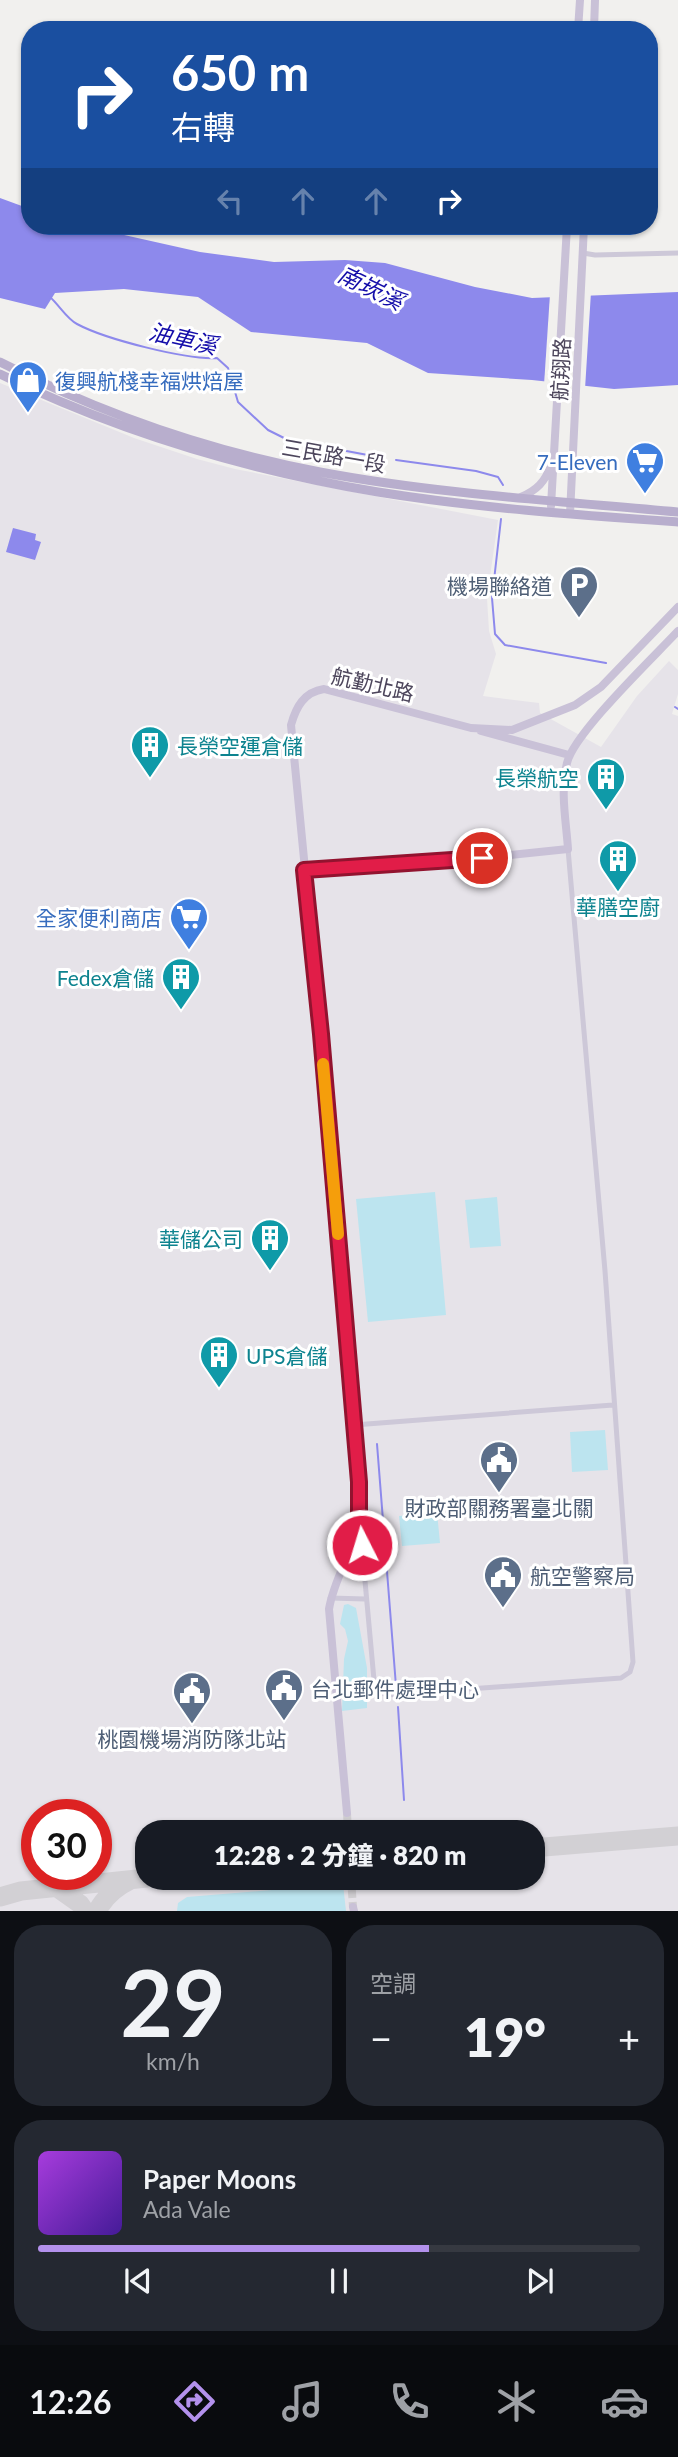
<!DOCTYPE html>
<html lang="zh-TW">
<head>
<meta charset="utf-8">
<style>
  :root { --surface:#171b24; --page:#242831; --text:#f1f3f6; --muted:#9ea1a6; --line:#363941; --accent:#b391ec }
  body { margin:0; font-family:Lato,"Noto Sans TC",sans-serif; background:var(--page); color:var(--text); height:100vh; display:flex; flex-direction:column; font-size:26px; white-space:nowrap }
  * { box-sizing:border-box; margin:0 }
  p { font-size:23px; color:var(--muted) }
  .icon { flex:none; width:38px; height:38px; fill:none; stroke:currentColor; stroke-width:2; stroke-linecap:round; stroke-linejoin:round }
  .map { position:relative; height:1911px; overflow:hidden }
  .drawer { display:flex; flex-direction:column; gap:14px; padding:14px; background:#0d0f14; flex:1 }
  .drawer>* { flex:none }
  .banner { position:absolute; left:21px; top:21px; width:637px; height:214px; border-radius:28px; box-shadow:0 2px 5px #0004; background:#1a4fa0; color:#fff; overflow:hidden }
  .speed { position:absolute; left:21px; top:1799px; display:flex; gap:14px; font-size:35px; font-weight:700; text-align:center }
  .speed>* { display:grid; place-content:center; width:91px; height:91px; border-radius:50%; background:var(--surface); box-shadow:0 2px 5px #0004; line-height:1 }
  .speed .limit { border:10px solid #d22; background:#fff; color:#111 }
  .pin { position:absolute; display:grid; place-items:center; width:60px; height:60px; color:#fff; margin:-30px; border:4px solid #fff; border-radius:50%; box-shadow:0 2px 7px #0007 }
  .me { position:absolute; width:77px; margin:-38px; rotate:355deg; stroke-linejoin:round; filter:drop-shadow(0 0 5px #0008) }
  .turn { display:flex; align-items:center; gap:24px; height:147px; padding:0 35px; font-size:32px }
  .turn .icon { width:91px; height:91px; stroke-width:2.5 }
  .turn b { display:block; font-size:49px; line-height:60px }
  .lanes { display:flex; align-items:center; height:66px; padding:0 35px; background:#0003; justify-content:center; gap:35px; direction:ltr }
  .lanes .off { opacity:.35 }
  .big { font-size:52px; font-weight:800; line-height:1.1 }
  .drawer .card { flex:1; display:flex; flex-direction:column; justify-content:center; gap:10px; min-width:0; padding:0 24px; border-radius:28px; background:var(--page) }
  .drawer .dial { align-items:center; gap:0 }
  .dial b { font-size:91px; line-height:1 }
  .song { display:flex; align-items:center; gap:21px }
  .cover { width:84px; height:84px; border-radius:10px; background:linear-gradient(135deg,hsl(280 70% 55%),hsl(260 70% 35%)) }
  .played { height:7px; border-radius:4px; background:linear-gradient(90deg,var(--accent) 65%,var(--line) 65%) }
  .keys { display:flex; justify-content:space-around; direction:ltr }
  .heat { display:flex; justify-content:space-between; align-items:center; font-size:38px; direction:ltr }
  .drawer .tiles { flex:1; display:grid; gap:14px; grid-template-columns:1fr 1fr }
  .card:last-child { grid-column:span 2 }
  .trip { position:absolute; left:135px; top:1820px; width:410px; height:70px; border-radius:28px; background:var(--surface); box-shadow:0 2px 5px #0004; font-weight:800; line-height:70px; text-align:center }
  .tabs { display:flex; height:112px; justify-content:space-around; align-items:center; background:#090b0e; color:var(--muted) }
  .tabs .icon { width:49px; height:49px }
  .tabs .on { color:var(--accent) }
  .tabs b { font-size:32px; color:var(--text) }
  .map>svg:first-child { display:block }
  .airport { fill:#e6e3e9; fill-rule:evenodd }
  .green { fill:#bce4ef }
  .water { fill:#8d89ec }
  .pier { fill:#f1f0ee }
  .lines { fill:none; stroke-linecap:round; stroke-linejoin:round }
  .stream { stroke:#8d89ec; stroke-width:2 }
  .taxiway { stroke:#d2d0d4; stroke-width:19 }
  .secondary-tunnel { stroke:#d0ced1; stroke-width:8; stroke-dasharray:8 4; stroke-linecap:butt }
  .street { stroke:#cdc8d8; stroke-width:5 }
  .secondary { stroke:#c9c1d7; stroke-width:8 }
  .primary { stroke:#b8aecd; stroke-width:9 }
  .route-casing { stroke:#92132f; stroke-width:18 }
  .route { stroke:#e11d48; stroke-width:12 }
  .slow { stroke:#f59e0b; stroke-width:12 }
  .labels { text-anchor:middle; dominant-baseline:central; stroke-width:6; stroke-linejoin:round; paint-order:stroke }
  .street-label { font-size:21px; fill:#4d465c; stroke:#fff }
  .shop-label { font-size:21px; fill:#366cbe; stroke:#fff; text-anchor:end }
  .service-label { font-size:21px; fill:#4e5e75; stroke:#fff }
  .culture-label { font-size:21px; fill:#0d838f; stroke:#fff; text-anchor:end }
  .water-label { font-size:23px; font-style:italic; fill:#130ca9; stroke:#fff }
</style>
</head>
<body>
<div class="map">
<svg width="678" height="1911" viewBox="0 0 678 1911">
  <rect width="100%" height="100%" fill="#f1f0ee"/>
  <path class="airport" d="M0 383 134 438 197 459 235 469 498 520 487 598 489 631 496 654 483 696 539 703 540 713 601 747 637 696 669 661 678 670V694L672 714 678 716V1911H0ZM37 1815H96V1874H37ZM147 1832H532V1878H147Z"/>
  <path class="green" d="M435 1192 446 1315 368 1322 356 1199Z
    M497 1197 501 1246 470 1248 465 1200Z
    M605 1430 608 1470 572 1472 570 1432Z
    M437 1512 440 1543 402 1546 399 1516Z
    M348 1604 356 1608 367 1668V1708L342 1711 344 1659 348 1641 345 1629 340 1624 344 1605Z
    M343 1884 346 1911H177L178 1903 187 1897Z"/>
  <path class="water" d="M0 198 30 209V226H84L200 252 274 262 345 260 385 263 475 287 532 298 678 292V385L614 389 532 380 428 373 367 343 251 332 198 297 124 289 55 293 45 309 0 298Z
    M13 528 36 534 35 540 41 542 35 560 6 552Z"/>
  <path class="pier" d="M591 292 585 389 544 385 550 294Z"/>
  <g class="lines">
    <path class="stream" d="M50 297C59 305 67 319 77 324 105 339 186 360 217 358L228 368 238 402 268 430 288 440 373 456
      M396 460 476 471 498 477 503 485
      M501 519 492 598 495 634 505 645 606 663
      M675 707 678 709
      M377 1444 396 1686
      M398 1707 404 1800"/>
    <path class="taxiway" d="M532 1848 678 1836
      M56 1887 80 1904 85 1911
      M0 1897 21 1891 147 1878
      M97 1911C105 1897 114 1888 129 1881"/>
    <path class="secondary-tunnel" d="M347 1813 348 1832
      M351 1878 353 1907"/>
    <path class="street" d="M583 253 595 255 678 253
      M354 1425 613 1405
      M360 1526 374 1680 378 1690 386 1695 621 1678 630 1672 633 1662 605 1271 568 849
      M330 1598 365 1599"/>
    <path class="secondary" d="M578 30 580 0
      M594 30 595 0
      M521 497C537 490 545 482 551 465
      M551 506 567 226
      M570 514 584 226
      M481 731 569 755
      M304 870 482 858 568 849C566 820 560 791 567 763 574 733 654 657 678 631
      M347 1813 329 1609C334 1579 351 1555 358 1526 361 1513 359 1496 359 1482L321 1034 291 725C296 707 304 692 324 689L471 728 512 730 575 705 601 687 678 607
      M353 1907 354 1911"/>
    <path class="primary" d="M0 362C100 413 210 451 320 472 437 494 559 501 678 512
      M0 374C119 432 247 470 378 492 477 508 578 515 678 522"/>
  </g>
  <g class="lines">
    <defs>
      <path id="route" d="M362 1545 359 1522V1482L321 1034 304 870 482 858"/>
    </defs>
    <use href="#route" class="route-casing"/>
    <use href="#route" class="route"/>
    <path class="slow" d="M323 1064 338 1234"/>
  </g>
  <defs>
    <symbol id="shop-pin" viewBox="-11 -11 22 30"><path d="M0 17L-7.5 6A9.5 9.5 0 1 1 7.5 6Z" fill="#3f7fe0" stroke="#fff"/><path d="M-5-2.5h2.3a2.7 3.5 0 0 1 5.4 0H5L5.5 6h-11ZM-1.5-2.5h3a1.5 2.3 0 0 0-3 0Z" fill="#fff"/></symbol>
    <symbol id="supermarket-pin" viewBox="-11 -11 22 30"><path d="M0 17L-7.5 6A9.5 9.5 0 1 1 7.5 6Z" fill="#3f7fe0" stroke="#fff"/><path d="M-6-5.5h2.5l.6 2H6L4.5 2H-2.5L-4.4-4H-6ZM-1.5 3.2a1.3 1.3 0 1 0 .1 0ZM3 3.2a1.3 1.3 0 1 0 .1 0Z" fill="#fff"/></symbol>
    <symbol id="parking-pin" viewBox="-11 -11 22 30"><path d="M0 17L-7.5 6A9.5 9.5 0 1 1 7.5 6Z" fill="#5c6f8a" stroke="#fff"/><path d="M-3.5-5.5H1a3.5 3.5 0 0 1 0 7H-1V5.5H-3.5ZM-1-3.4V-.6H.8a1.4 1.4 0 0 0 0-2.8Z" fill="#fff"/></symbol>
    <symbol id="building-pin" viewBox="-11 -11 22 30"><path d="M0 17L-7.5 6A9.5 9.5 0 1 1 7.5 6Z" fill="#0f9aa8" stroke="#fff"/><path d="M-4-6H4V6H1V3H-1V6H-4ZM-2.5-4.3h1.7v1.8h-1.7ZM.8-4.3h1.7v1.8H.8ZM-2.5-1h1.7V.8h-1.7ZM.8-1h1.7V.8H.8Z" fill="#fff"/></symbol>
    <symbol id="civic-pin" viewBox="-11 -11 22 30"><path d="M0 17L-7.5 6A9.5 9.5 0 1 1 7.5 6Z" fill="#5c6f8a" stroke="#fff"/><path d="M-.6-6.5H3V-4.5H.6V-3L4-1V1h2V6H-6V1h2V-1L-.6-3ZM-1.2 2.5V6h2.4V2.5Z" fill="#fff"/></symbol>
  </defs>
  <g fill-rule="evenodd">
    <use href="#shop-pin" x="6" y="358" width="44" height="60"/>
    <use href="#supermarket-pin" x="623" y="439" width="44" height="60"/>
    <use href="#parking-pin" x="557" y="563" width="44" height="60"/>
    <use href="#building-pin" x="128" y="723" width="44" height="60"/>
    <use href="#building-pin" x="584" y="755" width="44" height="60"/>
    <use href="#building-pin" x="596" y="837" width="44" height="60"/>
    <use href="#supermarket-pin" x="167" y="895" width="44" height="60"/>
    <use href="#building-pin" x="159" y="955" width="44" height="60"/>
    <use href="#building-pin" x="248" y="1216" width="44" height="60"/>
    <use href="#building-pin" x="197" y="1333" width="44" height="60"/>
    <use href="#civic-pin" x="477" y="1438" width="44" height="60"/>
    <use href="#civic-pin" x="481" y="1553" width="44" height="60"/>
    <use href="#civic-pin" x="262" y="1666" width="44" height="60"/>
    <use href="#civic-pin" x="170" y="1669" width="44" height="60"/>
  </g>
  <g class="labels">
    <g class="street-label">
      <text transform="translate(560 369) rotate(-87)">航翔路</text>
      <text transform="translate(334 455) rotate(10)">三民路一段</text>
      <text transform="translate(373 684) rotate(13)">航勤北路</text>
    </g>
    <g class="shop-label">
      <text x="55" y="380" text-anchor="start">復興航棧幸福烘焙屋</text>
      <text x="618" y="461">7-Eleven</text>
      <text x="162" y="917">全家便利商店</text>
    </g>
    <g class="service-label">
      <text x="552" y="585" text-anchor="end">機場聯絡道</text>
      <text x="499" y="1507">財政部關務署臺北關</text>
      <text x="530" y="1575" text-anchor="start">航空警察局</text>
      <text x="311" y="1688" text-anchor="start">台北郵件處理中心</text>
      <text x="192" y="1738">桃園機場消防隊北站</text>
    </g>
    <g class="culture-label">
      <text x="177" y="745" text-anchor="start">長榮空運倉儲</text>
      <text x="579" y="777">長榮航空</text>
      <text x="618" y="906" text-anchor="middle">華膳空廚</text>
      <text x="154" y="977">Fedex倉儲</text>
      <text x="243" y="1238">華儲公司</text>
      <text x="246" y="1355" text-anchor="start">UPS倉儲</text>
    </g>
    <g class="water-label">
      <text transform="translate(371 287) rotate(26)">南崁溪</text>
      <text transform="translate(183 338) rotate(13)">油車溪</text>
    </g>
  </g>
</svg>
<div class="speed"><div class="limit">30</div></div>
<div class="pin" style="left:482px;top:858px;background:#d93025"><svg class="icon" aria-label="arrive" viewBox="0 0 24 24"><path d="M6 21V4h12l-3 4 3 4H6"/></svg></div>
<svg class="me" style="left:362px;top:1545px" viewBox="-20 -20 40 40"><circle r="17" fill="#e11d48" stroke="#fff" stroke-width="3"/><path d="M0-11L8 9 0 5-8 9z" fill="#fff"/></svg>
<div class="trip">12:28 · 2 分鐘 · 820 m</div>
<div class="banner">
<div class="turn"><svg class="icon" aria-label="right" viewBox="0 0 24 24"><path d="M7 20v-9h11M14 6l5 5-5 5"/></svg><div><b>650 m</b>右轉</div></div>
<div class="lanes"><svg class="icon off" aria-label="left" viewBox="0 0 24 24"><path d="M17 20v-9H6M10 6l-5 5 5 5"/></svg><svg class="icon off" aria-label="ahead" viewBox="0 0 24 24"><path d="M12 20V5M6 11l6-6 6 6"/></svg><svg class="icon off" aria-label="ahead" viewBox="0 0 24 24"><path d="M12 20V5M6 11l6-6 6 6"/></svg><svg class="icon" aria-label="right" viewBox="0 0 24 24"><path d="M7 20v-9h11M14 6l5 5-5 5"/></svg></div>
</div>
</div>
<section class="drawer">
<div class="tiles">
<div class="card dial"><b>29</b><p>km/h</p></div>
<div class="card"><p>空調</p>
<div class="heat"><a>−</a><b class="big">19°</b><a>+</a></div>
</div>
<div class="card">
<div class="song"><i class="cover"></i><div><b>Paper Moons</b><p>Ada Vale</p></div></div>
<div class="played"></div>
<div class="keys"><svg class="icon" aria-label="previous" viewBox="0 0 24 24"><path d="M18 5L8 12l10 7zM5 5v14"/></svg><svg class="icon" aria-label="pause" viewBox="0 0 24 24"><path d="M8 5v14M16 5v14"/></svg><svg class="icon" aria-label="next" viewBox="0 0 24 24"><path d="M6 5l10 7-10 7zM19 5v14"/></svg></div>
</div>
</div>
</section>
<nav class="tabs">
<b>12:26</b>
<svg class="icon on" aria-label="directions" viewBox="0 0 24 24"><path d="M12 3l9 9-9 9-9-9zM9 14v-3h6M13 9l2 2-2 2"/></svg>
<svg class="icon" aria-label="music" viewBox="0 0 24 24"><path d="M9 18V5l10-2v13"/><circle cx="6" cy="18" r="3"/><circle cx="16" cy="16" r="3"/></svg>
<svg class="icon" aria-label="phone" viewBox="0 0 24 24"><path d="M5 4h4l2 5-3 2q2 4 5 5l2-3 5 2v4C11 20 4 13 5 4z"/></svg>
<svg class="icon" aria-label="climate" viewBox="0 0 24 24"><path d="M12 3v18M4 7l16 10M4 17L20 7"/></svg>
<svg class="icon" aria-label="car" viewBox="0 0 24 24"><path d="M5 17H2v-5l4-1 3-4h7l3 4 3 1v5h-3M9 17h6M6 11h13"/><circle cx="7" cy="17" r="2"/><circle cx="17" cy="17" r="2"/></svg>
</nav>
</body>
</html>
